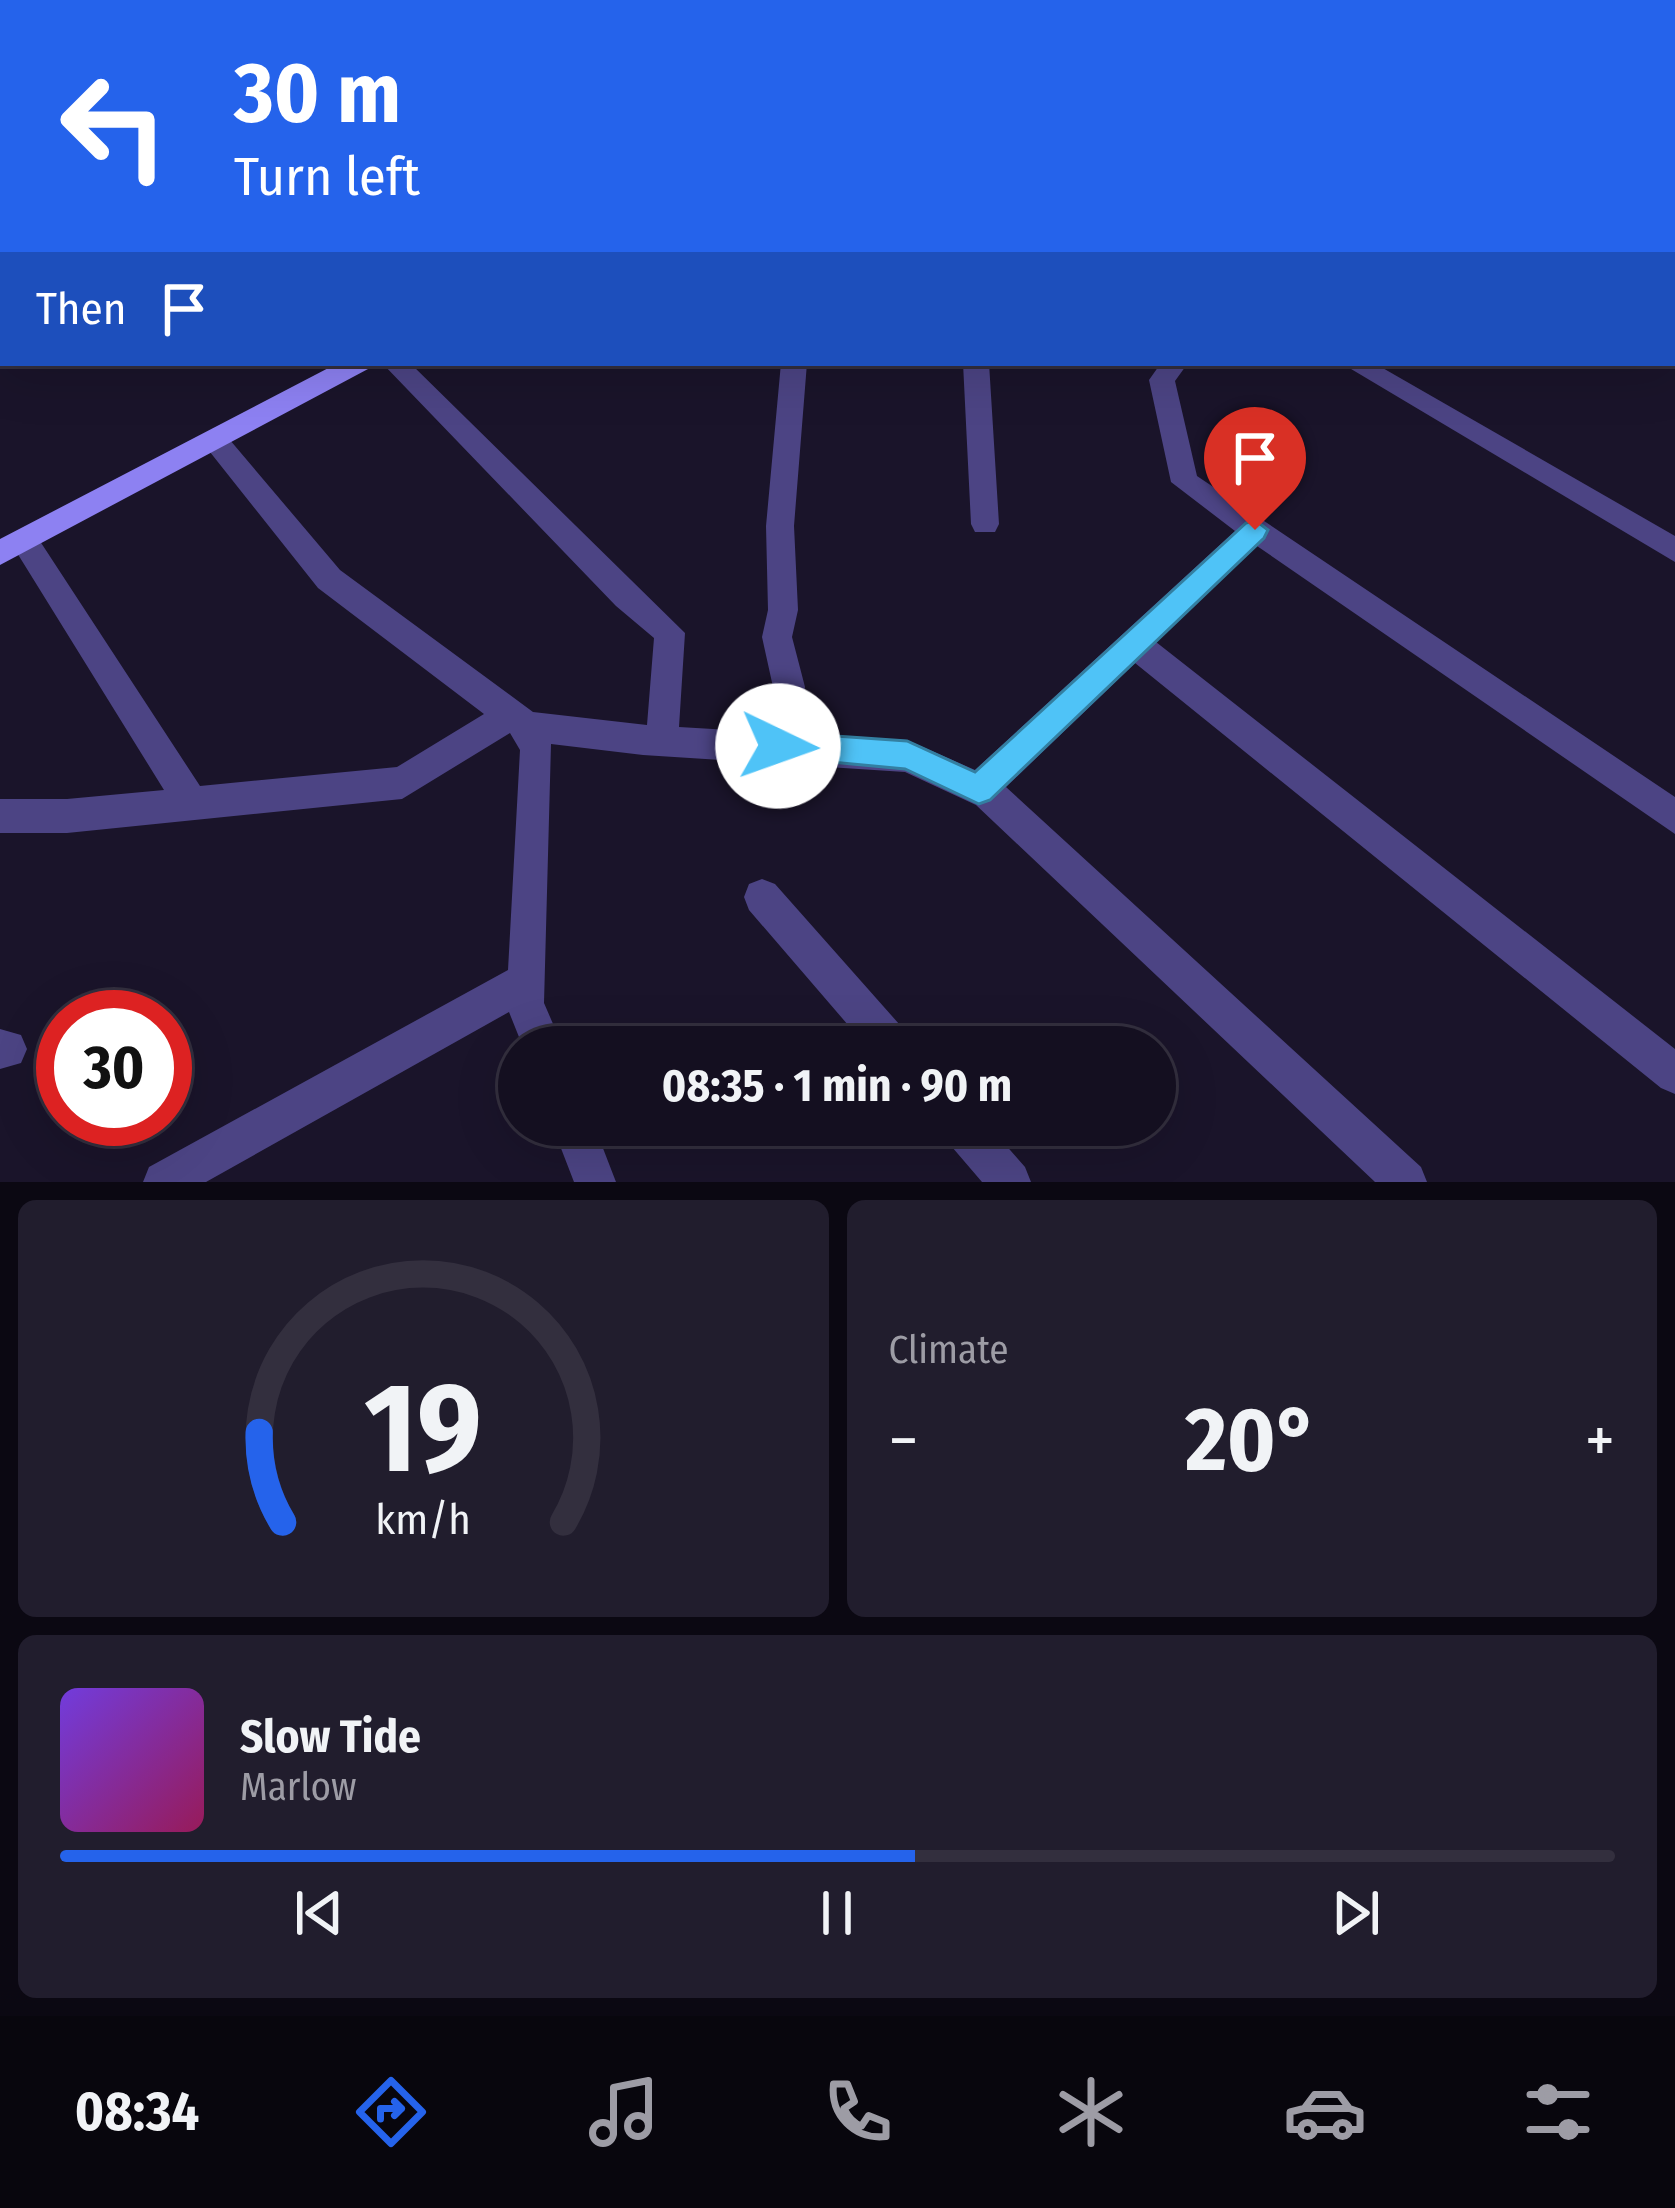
<!DOCTYPE html>
<html lang="en">
<head>
<meta charset="utf-8">
<style>
  :root { --surface:#140f20; --page:#211d2d; --text:#f1f3f6; --muted:#9d9ca5; --line:#332f3e; --accent:#2563eb }
  body { margin:0; font-family:"Fira Sans Condensed",sans-serif; background:var(--page); color:var(--text); height:100vh; display:flex; flex-direction:column; font-size:45px; white-space:nowrap }
  * { box-sizing:border-box; margin:0 }
  p { font-size:39px; color:var(--muted) }
  .icon { flex:none; width:66px; height:66px; fill:none; stroke:currentColor; stroke-width:2; stroke-linecap:round; stroke-linejoin:round }
  .map { position:relative; height:1182px; overflow:hidden }
  .details { display:flex; flex-direction:column; gap:18px; padding:18px; background:#0b0812; flex:1 }
  .details>* { flex:none }
  .hud { position:absolute; left:0px; top:0px; width:1677px; height:366px; box-shadow:0 12px 48px #0002,0 0 0 3px var(--line); background:#2563eb; color:#fff; overflow:hidden }
  .speed { position:absolute; left:36px; top:990px; display:flex; gap:24px; font-size:60px; font-weight:700; text-align:center }
  .speed>* { display:grid; place-content:center; width:156px; height:156px; border-radius:50%; background:var(--surface); box-shadow:0 12px 48px #0002,0 0 0 3px var(--line); line-height:1 }
  .speed .limit { border:18px solid #d22; background:#fff; color:#111 }
  .pin { position:absolute; display:grid; place-items:center; width:102px; height:102px; color:#fff; margin:-123px -51px; border-radius:50% 50% 50% 0; rotate:-45deg; box-shadow:0 0 12px #0007 }
  .pin .icon { rotate:45deg }
  .me { position:absolute; width:132px; margin:-66px; rotate:93deg; stroke-linejoin:round; filter:drop-shadow(0 0 9px #0008) }
  .turn { display:flex; align-items:center; gap:42px; height:252px; padding:0 36px; font-size:54px }
  .turn .icon { width:156px; height:156px; stroke-width:2.5 }
  .turn b { display:block; font-size:84px; line-height:102px }
  .then { display:flex; align-items:center; height:114px; padding:0 36px; background:#0003; gap:24px; font-size:45px }
  .big { font-size:90px; font-weight:700; line-height:1.1 }
  .details .tile { flex:1; display:flex; flex-direction:column; justify-content:center; gap:18px; min-width:0; padding:0 42px; border-radius:18px; background:var(--page) }
  .details .dial { align-items:center; gap:0 }
  .dial svg { height:312px; overflow:visible; fill:none; stroke:var(--line); stroke-width:7; stroke-linecap:round; text-anchor:middle }
  .dial text { fill:var(--text); stroke:none }
  .song { display:flex; align-items:center; gap:36px }
  .cover { width:144px; height:144px; border-radius:18px; background:linear-gradient(135deg,hsl(260 70% 55%),hsl(330 70% 35%)) }
  .played { height:12px; border-radius:6px; background:linear-gradient(90deg,var(--accent) 55%,var(--line) 55%) }
  .keys { display:flex; justify-content:space-around; direction:ltr }
  .heat { display:flex; justify-content:space-between; align-items:center; font-size:66px; direction:ltr }
  .details .tiles { flex:1; display:grid; gap:18px; grid-template-columns:1fr 1fr }
  .tile:last-child { grid-column:span 2 }
  .trip { position:absolute; left:498px; top:1026px; width:678px; height:120px; border-radius:60px; background:var(--surface); box-shadow:0 12px 48px #0002,0 0 0 3px var(--line); font-weight:700; line-height:120px; text-align:center }
  .tab-bar { display:flex; height:192px; justify-content:space-around; align-items:center; background:#08060d; color:var(--muted) }
  .tab-bar .icon { width:84px; height:84px }
  .tab-bar .on { color:var(--accent) }
  .tab-bar b { font-size:54px; color:var(--text) }
  .map>svg:first-child { display:block }
  .lines { fill:none; stroke-linecap:round; stroke-linejoin:round }
  .street { fill:#4c4484; fill-rule:evenodd }
  .secondary { fill:#8d81f2; fill-rule:evenodd }
  .route { fill:#4fc3f7; stroke:#337fa1; stroke-width:3 }
</style>
</head>
<body>
<div class="map">
<svg width="1675" height="1182" viewBox="0 0 1675 1182">
  <rect width="100%" height="100%" fill="#1a142a"/>
  <g class="lines">
    <path class="street" d="M56 0H76L54 3Z
      M179 0H197L177 3Z
      M351 0H369L349 3Z
      M499 0H517L518 3H500Z
      M812 0H830V3H812Z
      M1034 0H1253L1255 3H1036Z
      M1313 0H1347L1349 3H1311Z
      M3 60V74L0 75V61Z
      M382 363H410L685 633 679 727 764 732 773 687 762 637 768 610 766 526 781 363H807L794 526 798 610 792 637 805 687 797 734 907 740 975 770 1235 531 1171 482 1149 380 1161 363H1188L1175 381 1197 476 1675 797V834L1257 546 1156 642 1675 1049V1094L1661 1088 1135 663 1006 787 1421 1167 1427 1182H1375L976 805 905 772 643 755 551 744 544 1003 563 1047H523L509 1012 206 1182H143L149 1167 508 970 520 750 510 733 402 799 67 833H0V799H67L164 790 14 548 10 540 14 532H34L200 786 397 767 484 714 318 588 206 447 202 440 206 433H224L340 570 533 712 647 725 654 638 616 606Z
      M963 363H989L999 524 995 532H975L971 524Z
      M1341 363H1374L1675 536V562Z
      M762 879 775 884 907 1033 913 1047H867L749 910 744 897 749 884Z
      M0 1029 21 1035 27 1049 21 1063 0 1069Z
      M552 1125H594L616 1182H574Z
      M940 1125H988L1025 1167 1031 1182H982L946 1140Z"/>
    <path class="secondary" d="M1674 217H1675V231H1674Z
      M0 225H3V239H0Z
      M338 363H372L368 369 0 565V539Z"/>
  </g>
  <path class="route" d="M1255 520 1268 530 1264 538 990 800 979 804 905 769 768 756 763 746 768 736 778 732 907 741 975 772 1246 523Z"/>
</svg>
<div class="speed"><div class="limit">30</div></div>
<div class="pin" style="left:1255px;top:530px;background:#d93025"><svg class="icon" aria-label="arrive" viewBox="0 0 24 24"><path d="M6 21V4h12l-3 4 3 4H6"/></svg></div>
<svg class="me" style="left:778px;top:746px" viewBox="-20 -20 40 40"><circle r="19" fill="#fff"/><path d="M0-13L10 11 0 6-10 11z" fill="#4fc3f7"/></svg>
<div class="trip">08:35 · 1 min · 90 m</div>
<div class="hud">
<div class="turn"><svg class="icon" aria-label="left" viewBox="0 0 24 24"><path d="M17 20v-9H6M10 6l-5 5 5 5"/></svg><div><b>30 m</b>Turn left</div></div>
<div class="then">Then<svg class="icon" aria-label="arrive" viewBox="0 0 24 24"><path d="M6 21V4h12l-3 4 3 4H6"/></svg></div>
</div>
</div>
<section class="details">
<div class="tiles">
<div class="tile dial"><svg viewBox="0 0 100 80">
<path d="M14 69A42 42 0 1 1 86 69"/>
<path d="M14 69A42 42 0 0 1 8 46" stroke="#2563eb"/>
<text x="50" y="56" font-size="32" font-weight="700">19</text>
<text x="50" y="72" font-size="11">km/h</text>
</svg></div>
<div class="tile"><p>Climate</p>
<div class="heat"><a>−</a><b class="big">20°</b><a>+</a></div>
</div>
<div class="tile">
<div class="song"><i class="cover"></i><div><b>Slow Tide</b><p>Marlow</p></div></div>
<div class="played"></div>
<div class="keys"><svg class="icon" aria-label="previous" viewBox="0 0 24 24"><path d="M18 5L8 12l10 7zM5 5v14"/></svg><svg class="icon" aria-label="pause" viewBox="0 0 24 24"><path d="M8 5v14M16 5v14"/></svg><svg class="icon" aria-label="next" viewBox="0 0 24 24"><path d="M6 5l10 7-10 7zM19 5v14"/></svg></div>
</div>
</div>
</section>
<nav class="tab-bar">
<b>08:34</b>
<svg class="icon on" aria-label="directions" viewBox="0 0 24 24"><path d="M12 3l9 9-9 9-9-9zM9 14v-3h6M13 9l2 2-2 2"/></svg>
<svg class="icon" aria-label="music" viewBox="0 0 24 24"><path d="M9 18V5l10-2v13"/><circle cx="6" cy="18" r="3"/><circle cx="16" cy="16" r="3"/></svg>
<svg class="icon" aria-label="phone" viewBox="0 0 24 24"><path d="M5 4h4l2 5-3 2q2 4 5 5l2-3 5 2v4C11 20 4 13 5 4z"/></svg>
<svg class="icon" aria-label="climate" viewBox="0 0 24 24"><path d="M12 3v18M4 7l16 10M4 17L20 7"/></svg>
<svg class="icon" aria-label="car" viewBox="0 0 24 24"><path d="M5 17H2v-5l4-1 3-4h7l3 4 3 1v5h-3M9 17h6M6 11h13"/><circle cx="7" cy="17" r="2"/><circle cx="17" cy="17" r="2"/></svg>
<svg class="icon" aria-label="filters" viewBox="0 0 24 24"><path d="M4 7h16M4 17h16"/><circle cx="9" cy="7" r="2"/><circle cx="15" cy="17" r="2"/></svg>
</nav>
</body>
</html>
